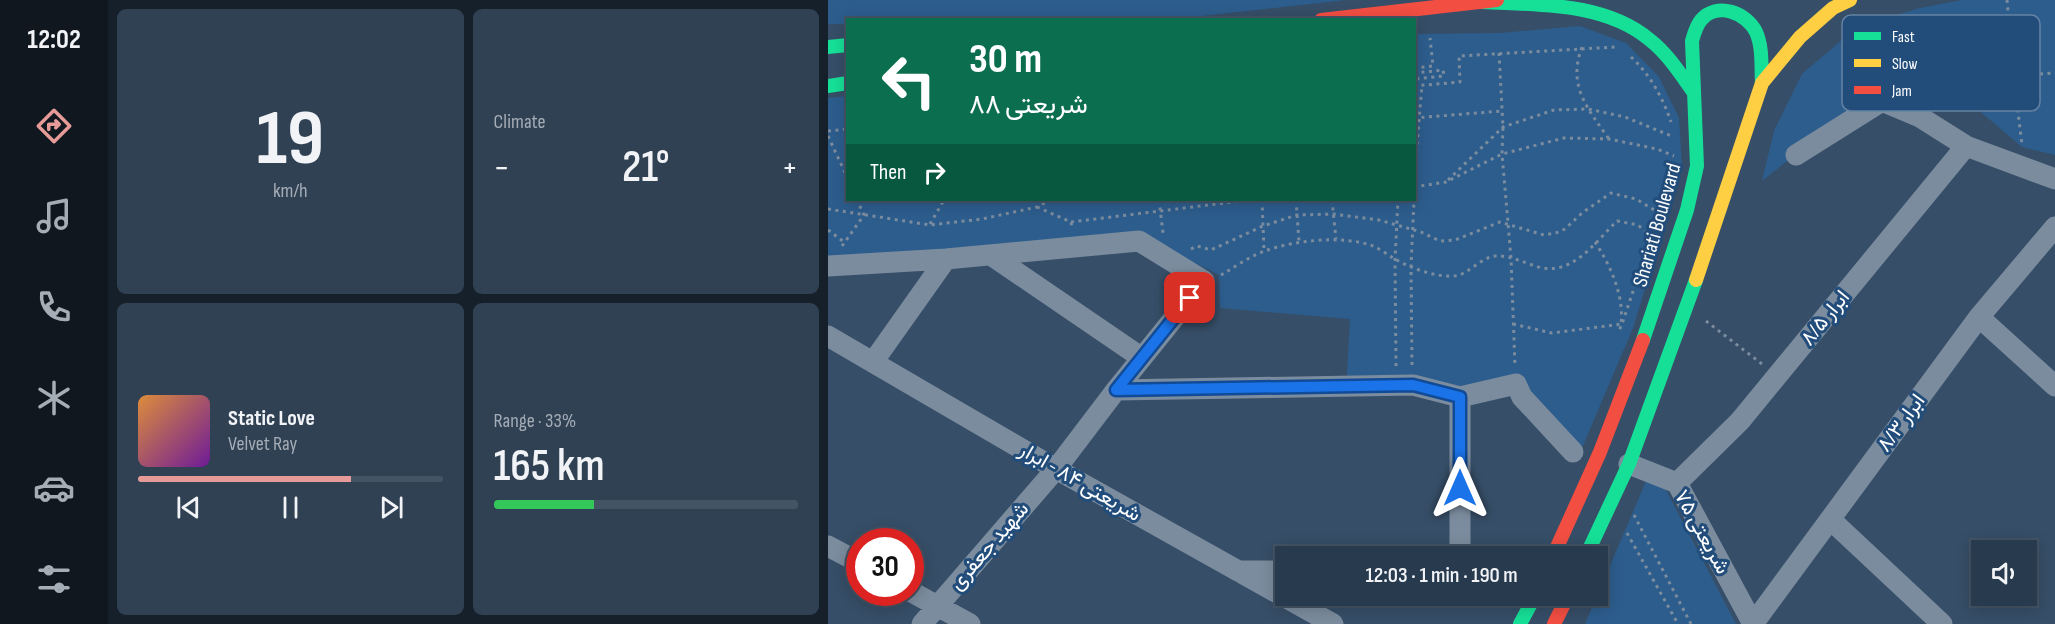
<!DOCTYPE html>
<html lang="en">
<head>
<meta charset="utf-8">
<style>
  :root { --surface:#283a4d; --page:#304154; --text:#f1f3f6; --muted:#a5adb6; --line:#445465; --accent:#e69b98 }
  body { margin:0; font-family:"Sofia Sans Condensed",Vazirmatn,sans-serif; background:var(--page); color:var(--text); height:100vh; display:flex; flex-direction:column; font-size:22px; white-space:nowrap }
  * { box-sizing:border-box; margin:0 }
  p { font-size:20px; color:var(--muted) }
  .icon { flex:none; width:33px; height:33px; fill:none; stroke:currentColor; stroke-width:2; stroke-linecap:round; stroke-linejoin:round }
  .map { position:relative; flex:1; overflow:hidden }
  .side { display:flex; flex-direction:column; gap:9px; padding:9px; background:#16202a; width:720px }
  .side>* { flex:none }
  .top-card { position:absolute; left:18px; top:18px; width:570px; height:183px; border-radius:0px; box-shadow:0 3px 15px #0003,0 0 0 2px var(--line); background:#0b6e4f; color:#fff; overflow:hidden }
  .buttons { position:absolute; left:1143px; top:540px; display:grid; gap:12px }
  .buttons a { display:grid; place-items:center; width:66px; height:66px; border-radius:0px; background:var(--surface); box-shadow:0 3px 15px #0003,0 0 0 2px var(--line); font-size:30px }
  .speed { position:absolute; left:18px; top:528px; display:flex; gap:12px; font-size:30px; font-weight:700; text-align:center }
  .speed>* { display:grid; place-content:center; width:78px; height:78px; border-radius:50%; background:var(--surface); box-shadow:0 3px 15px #0003,0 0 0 2px var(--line); line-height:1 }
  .speed .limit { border:9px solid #d22; background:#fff; color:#111 }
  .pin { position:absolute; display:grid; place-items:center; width:51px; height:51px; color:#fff; margin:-26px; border-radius:12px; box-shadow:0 3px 9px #0006 }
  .me { position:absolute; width:66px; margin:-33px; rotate:0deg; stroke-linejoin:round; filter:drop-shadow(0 0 4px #0008) }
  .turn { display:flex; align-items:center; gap:21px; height:126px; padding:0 24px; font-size:27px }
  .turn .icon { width:78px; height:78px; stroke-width:2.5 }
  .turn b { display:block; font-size:42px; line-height:51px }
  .then { display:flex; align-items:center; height:57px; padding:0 24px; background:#0003; gap:12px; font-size:22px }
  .big { font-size:45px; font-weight:600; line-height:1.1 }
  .side .card { flex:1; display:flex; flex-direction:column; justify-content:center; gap:9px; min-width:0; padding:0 21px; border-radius:9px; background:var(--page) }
  .side .dial { align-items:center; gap:0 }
  .dial b { font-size:78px; line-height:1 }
  .song { display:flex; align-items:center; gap:18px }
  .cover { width:72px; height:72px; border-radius:9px; background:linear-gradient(135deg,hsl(30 70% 55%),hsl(280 70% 35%)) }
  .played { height:6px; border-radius:3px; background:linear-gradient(90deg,var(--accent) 70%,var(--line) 70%) }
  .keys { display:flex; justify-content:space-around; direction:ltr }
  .heat { display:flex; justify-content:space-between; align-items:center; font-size:33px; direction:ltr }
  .charge { height:9px; border-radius:4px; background:linear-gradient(90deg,#34c759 33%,var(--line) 0) }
  .side .tiles { flex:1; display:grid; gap:9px; grid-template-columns:repeat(2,1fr) }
  .trip { position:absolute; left:447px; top:546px; width:333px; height:60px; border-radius:0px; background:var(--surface); box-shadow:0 3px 15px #0003,0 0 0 2px var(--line); font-weight:600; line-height:60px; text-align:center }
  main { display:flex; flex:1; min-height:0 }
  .menu { display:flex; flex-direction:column; width:108px; justify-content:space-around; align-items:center; background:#10171f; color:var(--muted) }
  .menu .icon { width:42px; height:42px }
  .menu .active { color:var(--accent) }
  .menu b { font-size:27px; color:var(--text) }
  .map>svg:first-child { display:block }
  .green { fill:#2d5d8d }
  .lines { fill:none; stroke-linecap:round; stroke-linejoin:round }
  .path { stroke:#7b8c9e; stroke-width:3; stroke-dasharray:3 4.5; stroke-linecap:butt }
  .street { stroke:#7b8c9e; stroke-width:21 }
  .fast { stroke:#16e098; stroke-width:14 }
  .slow { stroke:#ffcf43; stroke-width:14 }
  .jam { stroke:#f24e42; stroke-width:14 }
  .route-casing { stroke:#114b97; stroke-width:15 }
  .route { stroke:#1a73e8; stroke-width:10 }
  .labels { text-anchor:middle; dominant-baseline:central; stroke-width:6; stroke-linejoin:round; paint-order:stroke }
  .street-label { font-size:21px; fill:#fff; stroke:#224d7b }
  .key { fill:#224d7b; stroke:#6482a3; stroke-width:1.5 }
  .key-label { font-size:16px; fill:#fff }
</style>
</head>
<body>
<main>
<nav class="menu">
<b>12:02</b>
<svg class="icon active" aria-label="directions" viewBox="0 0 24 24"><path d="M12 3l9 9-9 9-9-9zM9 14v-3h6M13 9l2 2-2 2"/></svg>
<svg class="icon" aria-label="music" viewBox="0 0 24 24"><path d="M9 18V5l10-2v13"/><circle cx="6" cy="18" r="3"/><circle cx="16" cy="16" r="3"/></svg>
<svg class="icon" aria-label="phone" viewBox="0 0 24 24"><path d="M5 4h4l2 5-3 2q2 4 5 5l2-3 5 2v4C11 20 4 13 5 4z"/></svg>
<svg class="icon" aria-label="climate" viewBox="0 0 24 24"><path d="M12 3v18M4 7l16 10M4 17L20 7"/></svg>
<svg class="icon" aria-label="car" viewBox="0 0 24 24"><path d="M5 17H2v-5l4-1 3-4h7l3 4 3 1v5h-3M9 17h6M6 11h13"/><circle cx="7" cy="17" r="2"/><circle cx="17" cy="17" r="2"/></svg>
<svg class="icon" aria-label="filters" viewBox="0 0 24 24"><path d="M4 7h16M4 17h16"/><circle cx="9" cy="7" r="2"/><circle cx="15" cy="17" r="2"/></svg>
</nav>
<section class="side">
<div class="tiles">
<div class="card dial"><b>19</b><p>km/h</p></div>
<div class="card"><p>Climate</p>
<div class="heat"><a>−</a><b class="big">21°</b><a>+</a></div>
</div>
<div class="card">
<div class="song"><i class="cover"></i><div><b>Static Love</b><p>Velvet Ray</p></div></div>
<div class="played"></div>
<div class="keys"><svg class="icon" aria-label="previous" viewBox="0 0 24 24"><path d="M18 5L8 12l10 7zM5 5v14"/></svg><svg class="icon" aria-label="pause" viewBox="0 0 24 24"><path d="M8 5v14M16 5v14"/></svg><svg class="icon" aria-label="next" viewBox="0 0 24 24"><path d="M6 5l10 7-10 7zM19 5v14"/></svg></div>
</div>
<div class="card"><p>Range · 33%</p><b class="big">165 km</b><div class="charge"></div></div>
</div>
</section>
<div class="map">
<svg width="1227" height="624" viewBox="0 0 1227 624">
  <rect width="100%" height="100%" fill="#364e67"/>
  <path class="green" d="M0 0H518L364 17 303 20H20L19 24H0Z
    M1134 0H1227V155L1194 147 1103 70 1062 102 1047 101 958 152 963 158 934 181 946 131 974 74 1029 27 1092 8Z
    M752 26 798 43 831 77 851 118 854 167 805 328 748 462 693 386 518 390 522 319 392 308 391 275 316 238 0 259V98L19 96 20 200H586L587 34 672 33Z
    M825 465 908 624H757Z"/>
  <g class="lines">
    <path class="path" d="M1179 0 1185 68
      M1035 30 1053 83
      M754 47C739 86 760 109 781 139
      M671 53 675 127 674 154 683 258 687 366
      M803 57C821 73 835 98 843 122
      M1196 67 1198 86 1176 88 1174 69Z
      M586 68 605 66 602 38
      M586 73 615 70 616 76 586 79
      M1197 75 1227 73
      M1065 83 1083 82 1107 98
      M586 86 632 82 631 56 788 47
      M1187 87 1194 145
      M1106 99 1122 82 1175 76
      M586 118 674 111
      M0 131 20 129
      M0 136 20 179
      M620 180 675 127 726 110 760 109 797 117 846 137
      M586 182 594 85
      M586 187 618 182 674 154 736 138 781 139 829 149 846 156
      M331 200 335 233
      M434 200 436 251
      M468 200 471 242
      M504 200 508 239
      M209 207 243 222 244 228
      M0 209 102 225 154 219 209 207 222 200
      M243 222 421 200
      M102 224 116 200
      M0 230 16 242
      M767 242C783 266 800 303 791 333
      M14 246 36 215 29 200
      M363 249 369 246 383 250 435 226 469 215 505 214 551 220 593 232 612 241 627 240 672 222 716 235 728 233 737 229 754 213 783 193 808 199 833 214
      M393 275C407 267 422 256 437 251 466 240 516 235 545 246 552 249 559 254 565 258 583 268 605 277 626 276 640 275 652 258 667 256 680 255 695 262 707 266 744 278 765 244 789 221L810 225 824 238H827
      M878 321 934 364
      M685 324 724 333 794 324 814 265
      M584 365 583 267 586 200
      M568 366 567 259 570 200
      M806 515 863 624
      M799 533 850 624"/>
    <path class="street" d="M968 155 1054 101 1092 117 1138 146 1227 179
      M163 255 314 358
      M0 266 118 259 311 241 376 281 288 390 228 469 94 624
      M1151 317 1227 386
      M0 336 228 469 505 624
      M45 362 118 259
      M288 390 585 385 632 397 688 384 694 397 745 452
      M632 397V556
      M801 464 849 483 925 624
      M849 483 912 421 1138 146
      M1003 520 1114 624
      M0 546 32 563
      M410 571H458
      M82 591 142 624
      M925 624 1151 317 1227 227"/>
    <path class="fast" d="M655 2C711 5 777 2 822 40 840 54 853 75 866 93
      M0 47 20 45
      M0 86 20 83
      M815 340 859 210 869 166 864 41C866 34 868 26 873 20 889 1 919 13 928 32 935 47 933 67 934 83
      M758 556 801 464 868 280
      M692 624 707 596"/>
    <path class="slow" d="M868 280 934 83 972 37 1005 8 1022 0"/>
    <path class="jam" d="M493 20 669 0
      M725 556 772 452 815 340
      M726 624 740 596"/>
  </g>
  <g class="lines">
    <defs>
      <path id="route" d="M362 298 288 390 585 385 632 397V488"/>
    </defs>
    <use href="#route" class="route-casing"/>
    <use href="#route" class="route"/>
  </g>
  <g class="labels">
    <g class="street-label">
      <text transform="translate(829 225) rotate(-74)">Shariati Boulevard</text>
      <text transform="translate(997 318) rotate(-51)">ابرار ۸/۵</text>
      <text transform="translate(1073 423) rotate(-54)">ابرار ۸/۳</text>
      <text transform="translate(252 482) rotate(30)">شریعتی ۸۴ - ابرار</text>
      <text transform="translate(874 532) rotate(61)">شریعتی ۷۵</text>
      <text transform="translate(161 546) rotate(-49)">شهید جعفری</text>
    </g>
  </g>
  <rect x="1014" y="15" width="198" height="96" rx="9" class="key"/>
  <rect x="1026" y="32" width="27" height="8" fill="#16e098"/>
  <rect x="1026" y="59" width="27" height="8" fill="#ffcf43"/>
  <rect x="1026" y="86" width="27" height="8" fill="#f24e42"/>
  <g class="key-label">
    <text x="1064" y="42">Fast</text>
    <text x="1064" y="69">Slow</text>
    <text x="1064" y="96">Jam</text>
  </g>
</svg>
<div class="buttons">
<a><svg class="icon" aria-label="sound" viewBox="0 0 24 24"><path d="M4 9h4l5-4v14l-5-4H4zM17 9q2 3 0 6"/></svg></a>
</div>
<div class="speed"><div class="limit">30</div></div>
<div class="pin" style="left:362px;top:298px;background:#d93025"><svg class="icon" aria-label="arrive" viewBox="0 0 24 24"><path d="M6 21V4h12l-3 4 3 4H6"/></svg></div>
<svg class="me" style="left:632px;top:488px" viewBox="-20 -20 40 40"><path d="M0-17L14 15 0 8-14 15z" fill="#1a73e8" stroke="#fff" stroke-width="4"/></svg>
<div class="trip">12:03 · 1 min · 190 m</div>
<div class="top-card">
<div class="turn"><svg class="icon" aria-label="left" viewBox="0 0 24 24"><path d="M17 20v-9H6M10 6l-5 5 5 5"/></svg><div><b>30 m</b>شریعتی ۸۸</div></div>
<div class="then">Then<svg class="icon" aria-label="right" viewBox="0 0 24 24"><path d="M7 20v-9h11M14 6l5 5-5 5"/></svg></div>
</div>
</div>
</main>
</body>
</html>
